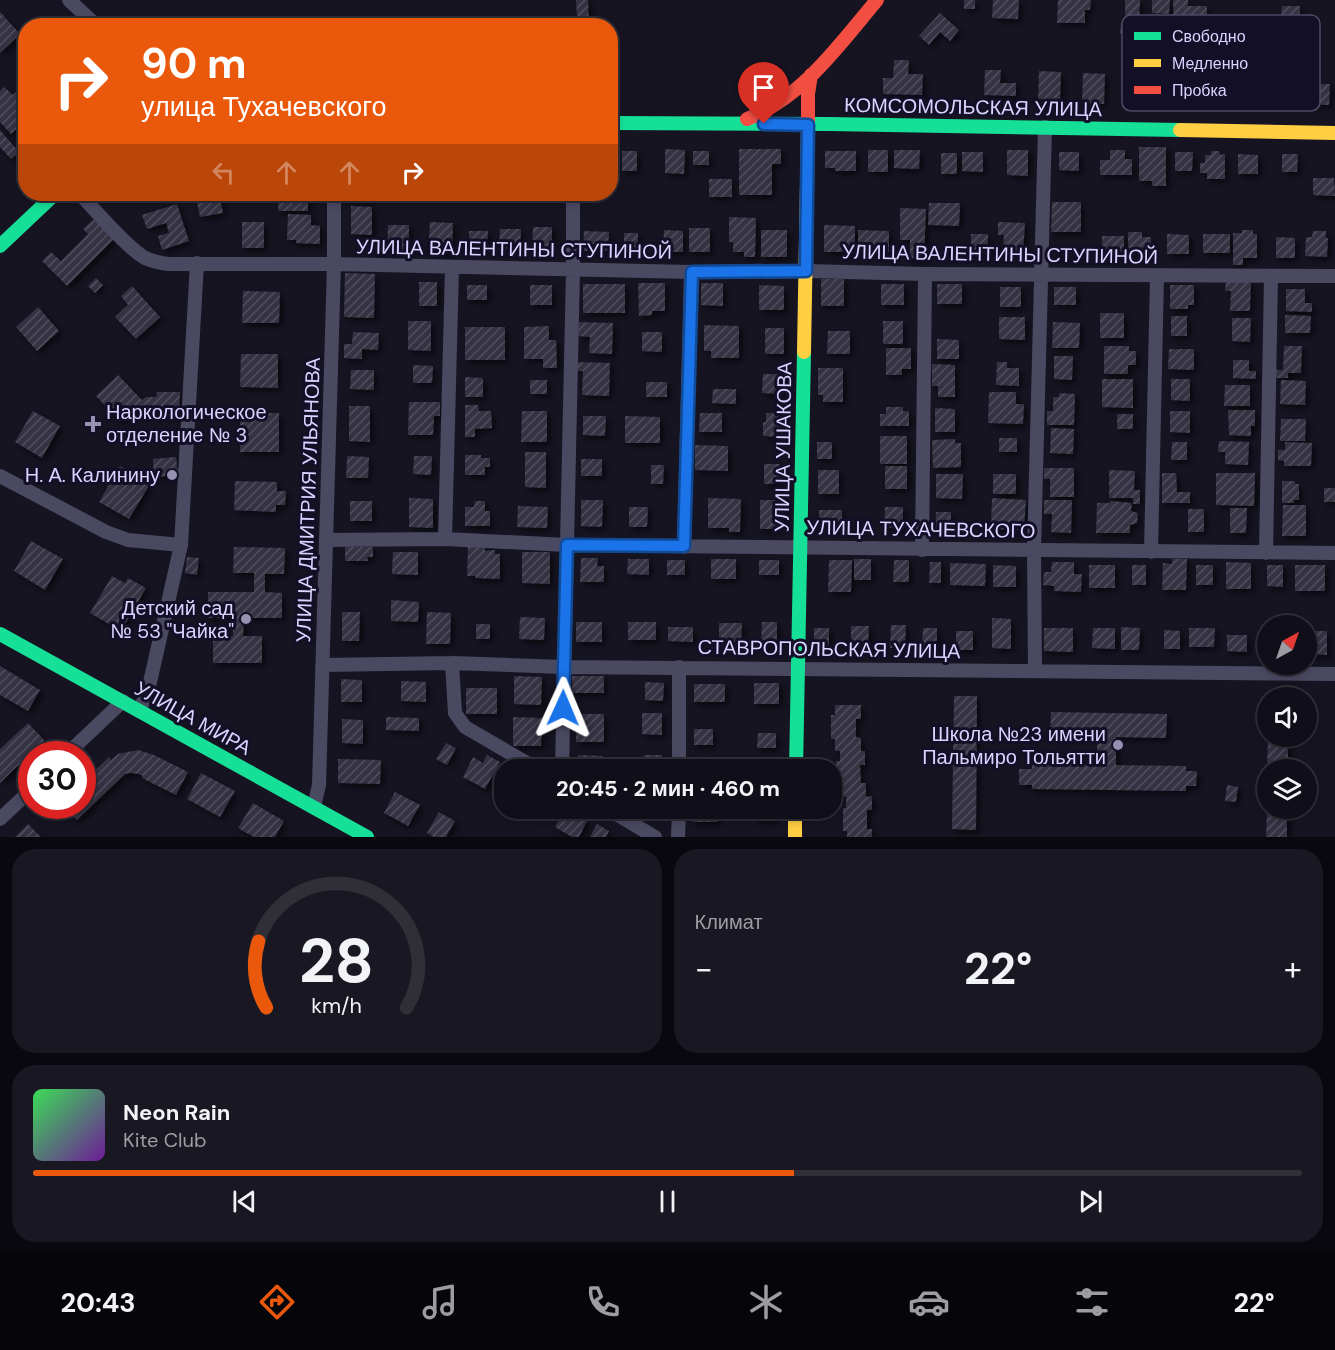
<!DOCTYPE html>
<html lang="ru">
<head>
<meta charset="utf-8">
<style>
  :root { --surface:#100f19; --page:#191822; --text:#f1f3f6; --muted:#9c9ca2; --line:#302f38; --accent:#ea580c }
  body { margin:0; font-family:"DM Sans",sans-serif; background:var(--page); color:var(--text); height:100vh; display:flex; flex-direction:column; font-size:22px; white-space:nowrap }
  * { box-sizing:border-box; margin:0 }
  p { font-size:20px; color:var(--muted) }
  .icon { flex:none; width:33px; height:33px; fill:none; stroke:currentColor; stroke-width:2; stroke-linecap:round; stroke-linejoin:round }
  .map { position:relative; height:837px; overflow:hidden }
  .sheet { display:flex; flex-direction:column; gap:12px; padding:12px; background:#09080e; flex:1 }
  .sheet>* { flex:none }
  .banner { position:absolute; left:18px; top:18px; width:600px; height:183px; border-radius:24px; box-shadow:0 3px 9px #0003,0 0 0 2px var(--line); background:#ea580c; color:#fff; overflow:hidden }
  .needle { width:39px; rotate:40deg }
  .tools { position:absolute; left:1257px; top:615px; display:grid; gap:12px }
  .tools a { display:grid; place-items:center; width:60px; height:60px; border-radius:50%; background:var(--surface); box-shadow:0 3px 9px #0003,0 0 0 2px var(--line); font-size:30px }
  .speed { position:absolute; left:18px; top:741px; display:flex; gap:12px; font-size:30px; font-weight:700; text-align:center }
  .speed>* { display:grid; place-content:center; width:78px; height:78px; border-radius:50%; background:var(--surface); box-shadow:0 3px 9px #0003,0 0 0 2px var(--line); line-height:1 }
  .speed .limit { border:9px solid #d22; background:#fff; color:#111 }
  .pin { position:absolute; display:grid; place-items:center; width:51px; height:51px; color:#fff; margin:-62px -26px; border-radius:50% 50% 50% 0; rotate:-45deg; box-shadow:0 0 6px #0007 }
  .pin .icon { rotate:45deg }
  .me { position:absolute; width:66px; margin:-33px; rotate:1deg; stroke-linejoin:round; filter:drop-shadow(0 0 4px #0008) }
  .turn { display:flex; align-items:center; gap:21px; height:126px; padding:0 24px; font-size:27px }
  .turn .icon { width:78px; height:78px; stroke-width:2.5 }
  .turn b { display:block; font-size:42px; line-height:51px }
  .lanes { display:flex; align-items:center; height:57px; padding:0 24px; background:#0003; justify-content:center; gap:30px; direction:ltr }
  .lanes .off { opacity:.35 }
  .big { font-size:45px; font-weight:700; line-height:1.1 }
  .sheet .widget { flex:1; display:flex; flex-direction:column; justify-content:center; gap:9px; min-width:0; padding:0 21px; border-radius:24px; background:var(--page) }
  .sheet .dial { align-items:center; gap:0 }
  .dial svg { height:156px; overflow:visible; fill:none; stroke:var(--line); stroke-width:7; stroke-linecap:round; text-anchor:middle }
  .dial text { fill:var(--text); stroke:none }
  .song { display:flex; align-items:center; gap:18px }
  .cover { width:72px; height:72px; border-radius:9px; background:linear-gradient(135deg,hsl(130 70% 55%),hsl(280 70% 35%)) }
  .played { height:6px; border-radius:3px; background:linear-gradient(90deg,var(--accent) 60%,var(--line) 60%) }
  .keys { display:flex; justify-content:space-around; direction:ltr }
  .heat { display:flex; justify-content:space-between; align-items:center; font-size:33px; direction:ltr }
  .sheet .tiles { flex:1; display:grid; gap:12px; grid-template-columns:1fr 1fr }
  .widget:last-child { grid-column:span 2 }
  .trip { position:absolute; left:494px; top:759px; width:348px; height:60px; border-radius:24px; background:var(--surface); box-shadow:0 3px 9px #0003,0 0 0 2px var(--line); font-weight:700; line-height:60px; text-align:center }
  .dock { display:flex; height:96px; justify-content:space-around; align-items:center; background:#06060a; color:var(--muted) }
  .dock .icon { width:42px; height:42px }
  .dock .selected { color:var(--accent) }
  .dock b { font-size:27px; color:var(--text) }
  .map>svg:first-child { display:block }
  .building { fill:url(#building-hatch); filter:url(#shadow) }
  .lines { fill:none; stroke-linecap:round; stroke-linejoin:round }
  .street { stroke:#4a4962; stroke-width:14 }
  .fast { stroke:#16e098; stroke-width:14 }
  .slow { stroke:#ffcf43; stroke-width:14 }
  .jam { stroke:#f24e42; stroke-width:14 }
  .route-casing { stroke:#114b97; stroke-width:15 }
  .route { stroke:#1a73e8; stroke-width:10 }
  .poi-dot { fill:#9591b1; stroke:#130f26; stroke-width:2 }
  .labels { text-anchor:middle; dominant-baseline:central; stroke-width:6; stroke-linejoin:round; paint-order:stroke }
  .street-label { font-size:20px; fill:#d9d4ff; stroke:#130f26 }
  .poi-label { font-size:20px; fill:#d9d4ff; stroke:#130f26; text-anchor:end }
  .key { fill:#130f26; stroke:#4e4a67; stroke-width:1.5 }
  .key-label { font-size:16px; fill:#d9d4ff }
</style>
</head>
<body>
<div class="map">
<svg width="1335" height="837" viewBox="0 0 1335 837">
  <defs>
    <pattern id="building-hatch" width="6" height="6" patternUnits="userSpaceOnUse" patternTransform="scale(1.5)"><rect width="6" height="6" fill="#343243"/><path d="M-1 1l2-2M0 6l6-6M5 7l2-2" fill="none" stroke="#514f5f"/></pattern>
    <filter id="shadow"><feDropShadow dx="3.5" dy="3.5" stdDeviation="3" flood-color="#0009"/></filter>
  </defs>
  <rect width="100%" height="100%" fill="#161421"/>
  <path class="building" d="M576 0H588L589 26H572L571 17H577Z
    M964 0H975V9H964Z
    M993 0H1019L1018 19 992 18Z
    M1058 0H1091L1090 10H1085V23H1057Z
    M1125 0H1140L1139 21H1146V34H1120L1121 23H1125Z
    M1152 0H1170L1169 14 1152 13Z
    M1173 0H1188V6H1207V36H1198V45H1174Z
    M1282 6H1300V30H1290L1289 46 1271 45 1272 17H1281Z
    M0 12 20 34 0 53Z
    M940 13 959 30 950 41 940 32 929 45 919 36Z
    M894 60H909L908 74H923L922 95 883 94V78H893Z
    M985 70H1001L1000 83H1016V96L984 95Z
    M1039 71 1061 72 1060 100 1038 99Z
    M1083 73 1105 74 1104 104 1082 103Z
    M26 83V120L11 134 0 122V91L4 87 13 95Z
    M1314 84H1330L1329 105 1305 104 1306 91H1314Z
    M0 130 19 152 11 159 0 147Z
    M1139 147H1166V186H1152V181H1139Z
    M665 149 685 150 684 174 665 173Z
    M739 149H781V164H772V195H739Z
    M868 150H888V172H868Z
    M894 150H920L919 169 894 168Z
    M1007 150H1028V176L1007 175Z
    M1110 150H1125V159H1132V175H1100V160H1110Z
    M622 151H637V171H622Z
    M693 151H709V165H693Z
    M825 151H856V171H835V168H825Z
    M1211 151H1219L1220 155 1225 154V179H1207V173H1200V163H1205V155H1211Z
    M962 152H983V172L962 171Z
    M1059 152H1079V171L1059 170Z
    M1175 152H1193L1192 171H1175Z
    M941 153H957V174H941Z
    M1238 154 1258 155V174H1238Z
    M1282 154H1298L1297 172H1282Z
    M1313 178H1334L1335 196 1313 195Z
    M709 179H732V197H709Z
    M195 194H219L223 213 200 217Z
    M279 194H308V211H278Z
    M346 194H373V200L346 199Z
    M420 194H455V197H420Z
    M1052 202H1081V232H1051Z
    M929 203H960L959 226 928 225Z
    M177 204 189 241 162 250 158 236 169 233 166 223 147 229 142 215Z
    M351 206 372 207V235L351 234Z
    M900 208 926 209 924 259 910 258V240H900Z
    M288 214 311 215V225L320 226V244L296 243V240H287Z
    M729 217 756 218 755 257H744V252H733V242H729Z
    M94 219 114 239 67 286 42 261 51 252 61 261 88 234 83 229Z
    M242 222H264V248H242Z
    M430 222 453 223 452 254 428 253Z
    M998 222 1025 223 1023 254H1003L1004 235H998Z
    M388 225H409V254L387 253Z
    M824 225 855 226V252H824Z
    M533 227H552V251H532Z
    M689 228H710V252H689Z
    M500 229H521L520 249H499Z
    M664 230 683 231V252H663Z
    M761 230H787V257H761Z
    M858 230 889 231V252L858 251Z
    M1242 230H1253V234H1257V258H1243V265H1233V233H1242Z
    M469 231H488L487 249H469Z
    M584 231 609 232 608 251H583Z
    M1313 231H1326V238H1328L1327 257 1305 256 1306 237H1312Z
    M1128 232H1142V237H1151V254H1128Z
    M624 233H638V251H624Z
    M971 234H988V253L971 252Z
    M1167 234 1189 235V254H1167Z
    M1203 234H1230V253H1203Z
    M1102 236H1124V252L1102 251Z
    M1276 237 1295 238V258H1276Z
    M345 273 375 274 374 318 344 317Z
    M96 278 103 285 95 293 88 286Z
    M821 279H844V306H821Z
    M1226 280 1251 281 1250 311H1230L1231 291H1225Z
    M419 282H437V306H419Z
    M638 283H665V311H652V315L639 316Z
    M701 283H723V306L701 305Z
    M583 284H625V313H583Z
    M881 284H904V305H881Z
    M937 284H962V304H937Z
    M467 285H487V300H467Z
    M530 285H552V305H530Z
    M759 285 784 286V310H759Z
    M1170 285H1194V305H1188V309H1170Z
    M132 286 160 317 136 339 115 317 128 305 121 296Z
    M1000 287H1021V307H1000Z
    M1054 287H1076V305H1054Z
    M1286 289H1305V303H1312V312L1286 311Z
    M243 291 280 292 279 323H242Z
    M38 307 59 331 37 351 16 327Z
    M1100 313H1124V338H1100Z
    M1285 315 1311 316 1310 333H1285Z
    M1171 316H1187V336H1171Z
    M999 317H1025V340L999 339Z
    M1232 318H1251L1250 342 1232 341Z
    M408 321H431V351L408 350Z
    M883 321H903V344H883Z
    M579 322 613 323 612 354 589 353 590 337 578 336Z
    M1053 322 1080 323 1079 348H1052Z
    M704 325 739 326V358H711V351H704Z
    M549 326V340H556L557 368H543V359H524V327Z
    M465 327H505V360H465Z
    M765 328H784V354H765Z
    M828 331H850V354H827Z
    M353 332 379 333 378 350 362 349V359L344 358V344H352Z
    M642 332H662V352L642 351Z
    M937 339 959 340V359H937Z
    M1104 346H1129V351H1136V365H1128V374H1104Z
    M1284 346H1302L1301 373H1288V378H1276V370H1283Z
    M886 348H911V369H902V375H886Z
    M1169 349H1194V370L1168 369Z
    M241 354H278V388L240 387Z
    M1054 356H1073L1072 380 1054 379Z
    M1233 360H1249V371H1256V379L1233 378Z
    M577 362 610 363 609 396 582 395 583 371H577Z
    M997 362H1007V368H1019V386L996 385Z
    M932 364 955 365V397H938V386H932Z
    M413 365 433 366 432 383H413Z
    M818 368H843V402H823V395H818Z
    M351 370H374V390L350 389Z
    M763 374H784V394L762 393Z
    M118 375 142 400 146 397H156L157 392H180L179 416H155L156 406H147L132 417 128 415 120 422 96 396Z
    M465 377 483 378V397H465Z
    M1102 379H1133V408L1102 407Z
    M1171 379H1190V401L1171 400Z
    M530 380H547V394H530Z
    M1281 380 1306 381 1305 405 1280 404Z
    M646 382H667V397H646Z
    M1225 385H1250V406H1224Z
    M713 389H736V404L712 403Z
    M989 392H1016V404H1024L1023 424 988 423Z
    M1059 393 1075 394 1074 425H1047V411H1053V397H1059Z
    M409 402H440V416H434L433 435H408Z
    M465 405H478L479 411H491L492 428 475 429V437H465Z
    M349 406H370V442L349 441Z
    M886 407H903V411H909V426H880V414H886Z
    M935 408 955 409V432H935Z
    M1228 410H1255V426H1251V436L1229 435Z
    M33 411 60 426 42 458 15 442Z
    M522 411H547V442H521Z
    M1170 411H1190V433L1170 432Z
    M240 413H279V452H240Z
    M700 413H722V432H699Z
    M766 413H783V437L763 436V422H766Z
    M1117 414H1133V429H1117Z
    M583 416H606L605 436 583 435Z
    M625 416 660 417V443H625Z
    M1281 419H1306L1305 441H1280Z
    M1051 428 1074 429 1073 454 1050 453Z
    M880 436H907V464H880Z
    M999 438H1017V452H999Z
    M955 439V443H961V467L933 468 932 440Z
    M1219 441 1249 442 1248 465 1225 464V452H1218Z
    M817 442H832V459H817Z
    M1172 442H1187V460H1171Z
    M1285 442 1312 443 1311 466H1284V461L1278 460V450H1285Z
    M695 445 728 446V471L695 470Z
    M525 452H546V488L525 487Z
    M465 455H481V458H490V467H485V475H465Z
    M347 456 369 457 368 478H346Z
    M414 456H432L431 475 413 474Z
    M176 457 178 475 154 477 153 459Z
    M581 459H602V476H581Z
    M764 464H780V484H764Z
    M651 465H664L663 484H651Z
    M120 466 150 484 129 519 99 502Z
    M885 466H907V489H885Z
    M1044 468H1074V497H1050V479H1044Z
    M818 470H839V494H818Z
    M1109 470 1135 471 1134 490H1140V504H1133V498H1109Z
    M1162 473H1176L1177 492H1190V503H1162Z
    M1216 473H1255L1254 506 1216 505Z
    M936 474H963L962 499 936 498Z
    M993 474H1016V494H993Z
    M235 481 277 482V491H286L285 505H276V512L234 510Z
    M1282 481H1295V484H1299V500H1294V503H1282Z
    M1324 488H1335V502H1324Z
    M409 498 433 499V528L409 527Z
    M708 498 741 499 740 532H729V528H708Z
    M992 498 1026 500 1024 530 991 529Z
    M581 500H603L602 527 581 526Z
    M760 500H779L778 529H760Z
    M1044 500H1072L1071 533 1051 532 1052 514H1044Z
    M350 501H372V521H350Z
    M475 501H485V511H490V526H465V507H474Z
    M1110 501 1132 503 1131 511 1138 513 1137 523 1130 525V533H1096L1097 503H1110Z
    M1283 505H1306V536H1282Z
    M518 506 548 507 547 528 517 527Z
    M629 507H648L647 527H629Z
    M885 507H903V528H884Z
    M1230 508H1247L1246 533H1230Z
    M1188 509H1204V532H1188Z
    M819 510H842V526H819Z
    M936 512H951V532H935Z
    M31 541 63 559 45 590 14 571Z
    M234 547 285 548 284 574H265V592L282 593V618H244L243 636H262V663H213V636H233V618H208V592H254V573H233Z
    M345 547H373V557H367L368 561H345Z
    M468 547H485V551L495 550V554H500V579L475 578 476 576H467Z
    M393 552H418V575L392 574Z
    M522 552H550V584L522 583Z
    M187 557 199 558 197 575 185 573Z
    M581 558H598L597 566H604V582H580Z
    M628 559H649V575L627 574Z
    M711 559H736V579H711Z
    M854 559H871V580H854Z
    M1172 559H1187L1186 590H1162L1163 563 1172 564Z
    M667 560H685V575H667Z
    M759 560H779V575H759Z
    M829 560H852L851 592H828Z
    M894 560H909V582H893Z
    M930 562H941V583H929Z
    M1052 562H1074V574H1082L1081 592 1054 591V586L1043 585 1044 572H1051Z
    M1226 562 1251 563V589H1226Z
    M950 563 986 564 985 586 950 585Z
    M993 565 1016 566V587H993Z
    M1089 565H1115V588H1089Z
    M1132 565H1146V585H1132Z
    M1196 565H1213V585H1196Z
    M1267 565H1283V587L1267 586Z
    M1295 565H1325V591H1295Z
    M112 576 125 583 128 578 146 588 121 631 90 613Z
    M391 600 419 602 418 622 391 621Z
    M342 612H360L359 641H342Z
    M427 612 451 613 450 644H426Z
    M520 617 545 618 544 640 519 639Z
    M992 618 1011 619V649L992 648Z
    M576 622H602V642H576Z
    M628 622H656V640H628Z
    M762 622H777V644H761Z
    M719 623H742L741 642H719Z
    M476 624H490V639H476Z
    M891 625H906L905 648H890Z
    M851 626H869L868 647 851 646Z
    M668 627H693V642L668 641Z
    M1121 627 1140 628 1139 650H1121Z
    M814 628H829V647H814Z
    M923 628H937V649H922Z
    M1044 628H1073V652L1044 651Z
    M1093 628H1115V649L1092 648Z
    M1189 628H1215L1214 647H1189Z
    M1164 630 1180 631V649H1164Z
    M956 631H973V650H956Z
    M1306 631H1327V655L1306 654Z
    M1227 635H1247V652L1227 651Z
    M0 666 40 690 28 711 0 695Z
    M514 676 542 677 541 705 514 704Z
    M572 676H604V693H572Z
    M341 679 362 680V702H341Z
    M401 681 426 682V702L401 701Z
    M645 682 664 683 663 701 645 700Z
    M754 683H779V704H754Z
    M694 684H725V702H694Z
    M466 688H497V714H466Z
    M954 696H977L976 830 952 829Z
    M835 705H861V719H856V737L861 738V751H865V765H860L861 783H866V797L872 796V810H867V829H872V837H847V831H843V808H846V797H840V785H836V761H840V751H835V739H831V715H835Z
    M1051 712 1167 714 1166 738 1116 737V765L1186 766V771H1197L1196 786H1186V791L1032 789V785H1019V769H1032V765H1097V736H1050Z
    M642 713H662V735L642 734Z
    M576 714H604V742H576Z
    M386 717 419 718V731L386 730Z
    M513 717 542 718 541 746H513Z
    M342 719 363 720V744L342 743Z
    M28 723 44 740 0 783V749Z
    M694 729H713V745H694Z
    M758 733H776V748H757Z
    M1268 736H1288V770H1267Z
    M446 743 456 748 447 765 436 759Z
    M138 750 154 755 188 772 176 795 142 778 143 776 138 774 131 773 125 774 77 820 63 806H82V783L109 757 111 760 118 754Z
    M487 755 500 762 485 789 463 777 473 757 483 763Z
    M578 755 603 756V770H577Z
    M644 755H662L661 769H644Z
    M338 759 381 760 380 784 338 783Z
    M728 762V770H689V763Z
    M201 773 235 791 220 817 187 799Z
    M502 774 504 775V796L493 790Z
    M1227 785 1238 787 1236 802 1225 801Z
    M395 792 420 805 408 826 384 813Z
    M253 803 284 821 275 837H254L238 828Z
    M524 808H549L543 819Z
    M693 808H717V822H693Z
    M755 808H775V820H755Z
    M1267 808H1287V837H1266Z
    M565 809 587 821 579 837H572L555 827Z
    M439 812 455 821 446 837H434L427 833Z
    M28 824 41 837H15Z
    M597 824 609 831 606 837H590Z"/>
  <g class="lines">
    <path class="street" d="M69 0 97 26
      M80 194C96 211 126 247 145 258 152 261 160 263 168 264H334L691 272 806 271 925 274 1335 276
      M0 476 106 532 128 540 181 545
      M445 539 452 268
      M326 540 445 539 567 545 1335 553
      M684 547 691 272
      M922 550 925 274
      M1151 552 1157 276
      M1266 553 1271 276
      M452 663 455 713 465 727 539 770
      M322 665 452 663 564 667 1335 674
      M1035 671 1034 551 1045 127
      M139 711 148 691 181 545 197 263
      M67 754 123 701
      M562 770 573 271V194
      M679 770V667
      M314 807 319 785 334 264V194
      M606 808 655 837
      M0 819 32 789
      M678 837 679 808"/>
    <path class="fast" d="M610 123 829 124 1180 130
      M0 246 55 194
      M0 634 367 837
      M796 770 804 352"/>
    <path class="slow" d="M1180 130 1335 133
      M804 352 808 125
      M795 808V837"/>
    <path class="jam" d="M747 119C803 97 839 45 877 0
      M808 125V94L811 75"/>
  </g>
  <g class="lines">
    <defs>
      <path id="route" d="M563 708 567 545 684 546 692 272 806 271 808 125 764 124"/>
    </defs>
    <use href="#route" class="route-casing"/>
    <use href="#route" class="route"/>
  </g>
  <g class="poi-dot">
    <path d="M90 415h6v6h6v6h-6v6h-6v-6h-6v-6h6z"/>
    <circle cx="172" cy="475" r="6"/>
    <circle cx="246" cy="619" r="6"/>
    <circle cx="1118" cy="745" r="6"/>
  </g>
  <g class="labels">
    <g class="street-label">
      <text transform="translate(973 107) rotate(1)">КОМСОМОЛЬСКАЯ УЛИЦА</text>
      <text transform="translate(514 249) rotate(1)">УЛИЦА ВАЛЕНТИНЫ СТУПИНОЙ</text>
      <text transform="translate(1000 254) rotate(1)">УЛИЦА ВАЛЕНТИНЫ СТУПИНОЙ</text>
      <text transform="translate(783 447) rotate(-89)">УЛИЦА УШАКОВА</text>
      <text transform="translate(308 500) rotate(-88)">УЛИЦА ДМИТРИЯ УЛЬЯНОВА</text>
      <text transform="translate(921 529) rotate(1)">УЛИЦА ТУХАЧЕВСКОГО</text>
      <text transform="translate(829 649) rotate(1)">СТАВРОПОЛЬСКАЯ УЛИЦА</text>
      <text transform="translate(193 718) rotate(29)">УЛИЦА МИРА</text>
    </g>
    <g class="poi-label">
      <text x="106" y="412" text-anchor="start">Наркологическое<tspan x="106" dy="23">отделение № 3</tspan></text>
      <text x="160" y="475">Н. А. Калинину</text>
      <text x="234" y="608">Детский сад<tspan x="234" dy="23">№ 53 "Чайка"</tspan></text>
      <text x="1106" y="734">Школа №23 имени<tspan x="1106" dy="23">Пальмиро Тольятти</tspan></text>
    </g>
  </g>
  <rect x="1122" y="15" width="198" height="96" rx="9" class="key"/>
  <rect x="1134" y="32" width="27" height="8" fill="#16e098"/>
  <rect x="1134" y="59" width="27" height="8" fill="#ffcf43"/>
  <rect x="1134" y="86" width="27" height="8" fill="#f24e42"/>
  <g class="key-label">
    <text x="1172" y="42">Свободно</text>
    <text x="1172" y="69">Медленно</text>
    <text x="1172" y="96">Пробка</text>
  </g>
</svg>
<div class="tools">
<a><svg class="needle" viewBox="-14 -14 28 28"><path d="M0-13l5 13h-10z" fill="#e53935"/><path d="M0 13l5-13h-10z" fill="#9c9ca2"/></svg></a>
<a><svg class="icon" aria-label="sound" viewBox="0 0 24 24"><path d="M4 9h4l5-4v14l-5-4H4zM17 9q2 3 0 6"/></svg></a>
<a><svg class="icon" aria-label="layers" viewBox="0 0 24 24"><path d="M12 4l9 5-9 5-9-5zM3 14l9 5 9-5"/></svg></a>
</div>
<div class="speed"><div class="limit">30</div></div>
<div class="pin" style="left:764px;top:124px;background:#d93025"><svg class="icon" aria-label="arrive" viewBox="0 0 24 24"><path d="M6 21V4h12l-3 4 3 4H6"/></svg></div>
<svg class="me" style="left:563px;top:708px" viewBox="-20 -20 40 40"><path d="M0-17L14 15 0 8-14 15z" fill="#1a73e8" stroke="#fff" stroke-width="4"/></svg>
<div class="trip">20:45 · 2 мин · 460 m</div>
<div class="banner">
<div class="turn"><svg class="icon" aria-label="right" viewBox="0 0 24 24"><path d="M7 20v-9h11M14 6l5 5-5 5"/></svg><div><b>90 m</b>улица Тухачевского</div></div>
<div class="lanes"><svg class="icon off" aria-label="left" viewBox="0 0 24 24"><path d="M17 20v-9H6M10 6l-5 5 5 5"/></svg><svg class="icon off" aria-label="ahead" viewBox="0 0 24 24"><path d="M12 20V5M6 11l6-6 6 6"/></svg><svg class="icon off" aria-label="ahead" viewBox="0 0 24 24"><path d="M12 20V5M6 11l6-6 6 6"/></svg><svg class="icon" aria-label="right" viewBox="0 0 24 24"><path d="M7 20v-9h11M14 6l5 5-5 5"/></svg></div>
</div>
</div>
<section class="sheet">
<div class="tiles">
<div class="widget dial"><svg viewBox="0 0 100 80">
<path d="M14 69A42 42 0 1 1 86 69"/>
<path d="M14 69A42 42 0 0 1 10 35" stroke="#ea580c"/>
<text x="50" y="56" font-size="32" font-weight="700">28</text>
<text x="50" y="72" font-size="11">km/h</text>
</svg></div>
<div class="widget"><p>Климат</p>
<div class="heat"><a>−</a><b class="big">22°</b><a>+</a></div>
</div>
<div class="widget">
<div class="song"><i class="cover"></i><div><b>Neon Rain</b><p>Kite Club</p></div></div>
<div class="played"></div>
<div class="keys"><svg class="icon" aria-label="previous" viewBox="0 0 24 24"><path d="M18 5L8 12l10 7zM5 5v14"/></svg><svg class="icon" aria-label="pause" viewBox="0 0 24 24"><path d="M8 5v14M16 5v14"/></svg><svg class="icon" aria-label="next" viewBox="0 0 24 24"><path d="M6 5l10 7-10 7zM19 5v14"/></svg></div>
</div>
</div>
</section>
<nav class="dock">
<b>20:43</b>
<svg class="icon selected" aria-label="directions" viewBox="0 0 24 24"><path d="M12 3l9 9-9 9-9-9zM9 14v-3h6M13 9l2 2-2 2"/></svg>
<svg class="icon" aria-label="music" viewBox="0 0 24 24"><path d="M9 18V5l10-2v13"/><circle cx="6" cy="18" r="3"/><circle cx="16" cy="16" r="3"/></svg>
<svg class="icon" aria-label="phone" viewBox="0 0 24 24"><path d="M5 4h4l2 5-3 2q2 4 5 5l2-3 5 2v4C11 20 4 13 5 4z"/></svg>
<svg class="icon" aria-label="climate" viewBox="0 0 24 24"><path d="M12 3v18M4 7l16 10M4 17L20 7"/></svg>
<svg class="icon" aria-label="car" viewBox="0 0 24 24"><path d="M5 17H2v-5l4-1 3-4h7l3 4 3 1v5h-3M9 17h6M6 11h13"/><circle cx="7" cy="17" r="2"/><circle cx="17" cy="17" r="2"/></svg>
<svg class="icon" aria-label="filters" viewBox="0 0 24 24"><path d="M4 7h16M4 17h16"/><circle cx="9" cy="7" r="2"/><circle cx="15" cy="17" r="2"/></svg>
<b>22°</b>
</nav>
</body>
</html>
